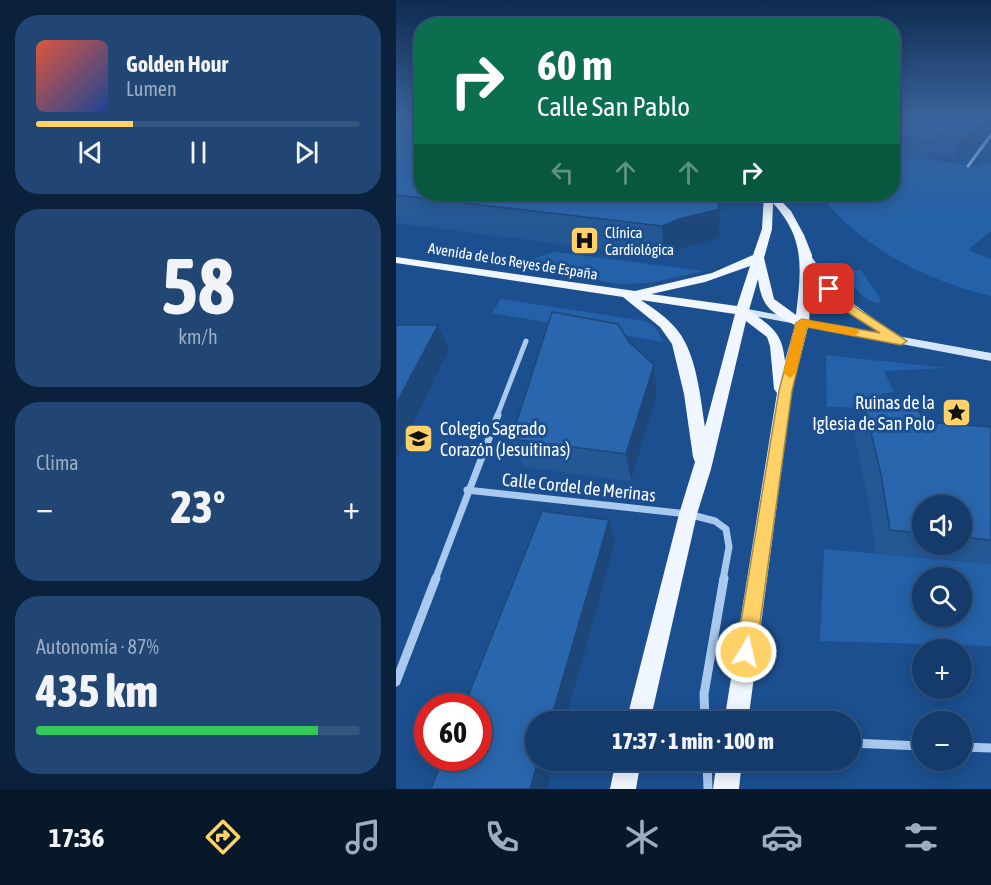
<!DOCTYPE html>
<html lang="es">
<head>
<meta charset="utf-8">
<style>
  :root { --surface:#143b6b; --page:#214673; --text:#f1f3f6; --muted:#9dadc1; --line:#33557e; --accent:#ffd166 }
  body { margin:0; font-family:"Asap Condensed",sans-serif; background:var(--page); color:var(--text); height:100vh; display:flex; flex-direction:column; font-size:22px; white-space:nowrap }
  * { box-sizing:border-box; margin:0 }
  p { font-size:20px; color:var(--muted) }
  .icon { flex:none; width:33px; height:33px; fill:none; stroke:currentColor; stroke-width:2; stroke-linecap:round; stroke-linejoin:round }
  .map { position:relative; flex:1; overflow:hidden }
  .panel { display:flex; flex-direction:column; gap:15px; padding:15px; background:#0b203b; width:396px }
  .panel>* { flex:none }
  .guide { position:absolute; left:18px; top:18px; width:486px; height:183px; border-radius:24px; box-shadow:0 3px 15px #0003,0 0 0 2px var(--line); background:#0b6e4f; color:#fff; overflow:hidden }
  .buttons { position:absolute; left:516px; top:495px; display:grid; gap:12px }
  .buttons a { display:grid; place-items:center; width:60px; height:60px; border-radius:50%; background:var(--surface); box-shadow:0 3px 15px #0003,0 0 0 2px var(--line); font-size:30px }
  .speed { position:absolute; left:18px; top:693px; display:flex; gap:12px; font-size:30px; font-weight:700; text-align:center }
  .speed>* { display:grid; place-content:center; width:78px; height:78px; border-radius:50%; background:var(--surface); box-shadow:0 3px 15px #0003,0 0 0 2px var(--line); line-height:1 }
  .speed .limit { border:9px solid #d22; background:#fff; color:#111 }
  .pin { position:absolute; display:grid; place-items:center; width:51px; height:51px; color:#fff; margin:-26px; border-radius:12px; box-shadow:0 3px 9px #0006 }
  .me { position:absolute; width:66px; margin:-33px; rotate:9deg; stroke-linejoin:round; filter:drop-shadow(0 0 4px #0008) }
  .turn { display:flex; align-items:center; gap:21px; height:126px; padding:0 24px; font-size:27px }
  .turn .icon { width:78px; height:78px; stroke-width:2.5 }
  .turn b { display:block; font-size:42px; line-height:51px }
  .lanes { display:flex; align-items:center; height:57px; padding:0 24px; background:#0003; justify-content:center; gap:30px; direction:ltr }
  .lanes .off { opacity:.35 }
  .big { font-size:45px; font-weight:800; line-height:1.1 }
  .panel .tile { flex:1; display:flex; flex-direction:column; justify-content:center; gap:9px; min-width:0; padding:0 21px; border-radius:24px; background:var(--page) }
  .panel .dial { align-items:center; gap:0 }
  .dial b { font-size:78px; line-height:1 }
  .song { display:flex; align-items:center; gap:18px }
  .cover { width:72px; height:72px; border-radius:9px; background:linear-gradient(135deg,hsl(10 70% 55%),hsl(220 70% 35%)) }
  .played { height:6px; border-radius:3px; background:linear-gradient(90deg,var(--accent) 30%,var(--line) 30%) }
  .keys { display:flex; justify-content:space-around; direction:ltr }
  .heat { display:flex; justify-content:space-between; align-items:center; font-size:33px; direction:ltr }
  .charge { height:9px; border-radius:4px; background:linear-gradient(90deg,#34c759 87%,var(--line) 0) }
  .trip { position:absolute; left:129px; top:711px; width:336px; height:60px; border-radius:30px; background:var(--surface); box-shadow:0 3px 15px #0003,0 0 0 2px var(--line); font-weight:800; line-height:60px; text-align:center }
  .dock { display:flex; height:96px; justify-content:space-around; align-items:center; background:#08182b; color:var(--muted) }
  .dock .icon { width:42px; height:42px }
  .dock .selected { color:var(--accent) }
  .dock b { font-size:27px; color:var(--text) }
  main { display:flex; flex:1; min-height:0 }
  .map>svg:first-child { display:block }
  .green { fill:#2461a8; fill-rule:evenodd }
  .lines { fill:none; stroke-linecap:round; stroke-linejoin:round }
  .pedestrian { stroke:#a9c9ee; stroke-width:3 }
  .minor-far2 { stroke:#a9c9ee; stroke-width:5 }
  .minor-far1 { stroke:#a9c9ee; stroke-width:7 }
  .minor { stroke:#a9c9ee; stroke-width:9 }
  .secondary { fill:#d6e6fa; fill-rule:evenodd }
  .primary { fill:#f0f6ff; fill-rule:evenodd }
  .wall { fill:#245895; fill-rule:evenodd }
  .shaded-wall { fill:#1d4779 }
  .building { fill:#2a66ad; stroke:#1d4779; stroke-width:1.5 }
  .route { fill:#ffd166; stroke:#a68842; stroke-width:1.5 }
  .slow { fill:#f59e0b }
  .labels { text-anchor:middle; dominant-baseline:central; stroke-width:6; stroke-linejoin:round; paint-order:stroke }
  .far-poi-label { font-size:15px; fill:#fff; stroke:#1b4f8f; text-anchor:start }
  .far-street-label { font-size:15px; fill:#fff; stroke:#1b4f8f }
  .poi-label { font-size:18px; fill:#fff; stroke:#1b4f8f; text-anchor:end }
  .street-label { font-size:18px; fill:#fff; stroke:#1b4f8f }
</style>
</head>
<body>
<main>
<section class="panel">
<div class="tile">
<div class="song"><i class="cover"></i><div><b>Golden Hour</b><p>Lumen</p></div></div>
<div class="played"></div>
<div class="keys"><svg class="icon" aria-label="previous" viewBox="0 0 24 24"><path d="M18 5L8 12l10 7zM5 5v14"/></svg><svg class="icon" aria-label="pause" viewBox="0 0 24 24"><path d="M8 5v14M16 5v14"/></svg><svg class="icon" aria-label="next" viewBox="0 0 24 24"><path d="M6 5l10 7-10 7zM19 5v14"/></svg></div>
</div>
<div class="tile dial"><b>58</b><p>km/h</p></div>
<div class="tile"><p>Clima</p>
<div class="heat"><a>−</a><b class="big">23°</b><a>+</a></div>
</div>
<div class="tile"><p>Autonomía · 87%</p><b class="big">435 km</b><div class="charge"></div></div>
</section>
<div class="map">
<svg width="595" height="789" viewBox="0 0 595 789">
  <rect width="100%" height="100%" fill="#1b4f8f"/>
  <path class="green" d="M497 154 583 167 587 163 595 164V231L572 250 595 259V296C531 281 463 247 424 194H496Z
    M158 252 308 271 254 283 226 284 123 269 134 260Z
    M465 270 485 300 484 303C466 302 456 284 448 271Z
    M105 299 249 321 259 327 268 342 96 313Z
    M430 355 550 368 488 371 498 392 485 394 480 400 481 408 431 407Z
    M428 549 595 564V646L424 641ZM526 578H566V616H526Z"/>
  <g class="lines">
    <path class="pedestrian" d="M572 166 595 135"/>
    <path class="minor-far2" d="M101 416 130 341"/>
    <path class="minor-far1" d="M71 490 292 514 319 521 330 529 333 547 327 580
      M39 580 102 415"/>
    <path class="minor" d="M0 682 40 578
      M309 722 308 694 328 578
      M454 743 526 746
      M566 747 595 748
      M311 760 312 789"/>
    <path class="secondary" d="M410 252 413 253 431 279 451 299 501 336 595 353V361L342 313V309L346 308 483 333C451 312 426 287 406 255Z"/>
    <path class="primary" d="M368 194H378L395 211 408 235 416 255V276L413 323 396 391 352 722H328L381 393 378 389 374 346 371 337 350 321 315 469 301 514 254 722H230L283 514 299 462 297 457 288 394 276 344 264 327 227 297 0 263V257L239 291 316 273 357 255 366 229ZM377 203C410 239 405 270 400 315L378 299 368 258 376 229ZM354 266 341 306 255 294 309 282ZM362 279C366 307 374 312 399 325L389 361C386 331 375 327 353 310ZM245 300 339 314 309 427C304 396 301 356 282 331 272 318 258 309 245 300Z
      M220 760H245L240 789H214Z
      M321 760H346L343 789H317Z"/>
  </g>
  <path class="wall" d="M0 115 324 209 323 238 283 249 268 257 0 223Z
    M496 115H595L558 157 535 152 532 159 496 154Z
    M258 365 261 394 235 481 128 467 115 439Z
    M469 408 528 422 595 427V564L480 553 472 499 458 435ZM526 506H566V544H526Z"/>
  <path class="shaded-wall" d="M1 115H17L0 150V116Z
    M595 115V127L558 157 565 139Z
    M131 194H156L145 212 128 198Z
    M324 209 323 238 283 249 268 257 266 226 283 219Z
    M42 325 53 349 0 459V404Z
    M258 365 261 394 235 481 230 454Z
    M213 520 219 542 169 722H154Z
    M142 760H158L151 789H134Z"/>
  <path class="building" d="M14 115H26V194H131L128 198 131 201 136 199 140 194H319L324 209 283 219 266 226 0 195V125Z
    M496 115H595L565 139 541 134 538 141 496 135Z
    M156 312 222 324 233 342 258 365 230 454 115 439Z
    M0 325H42L0 404Z
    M469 408 522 409 528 422 595 427V540L566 537V506H526V533L494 530 485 474Z
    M146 511 213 520 154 722H140V760H142L134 789H35L47 758H82V706H68Z"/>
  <linearGradient id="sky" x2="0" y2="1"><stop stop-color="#0f2b4f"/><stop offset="0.51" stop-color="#39639b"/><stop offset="1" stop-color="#39639b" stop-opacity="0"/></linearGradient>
  <rect width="595" height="226" fill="url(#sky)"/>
  <path class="route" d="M433 285 462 309 511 341 505 345 411 327 396 391 360 652 357 659 350 662 343 659 340 652 383 391 400 323 406 319 484 333 454 314 429 291V286Z"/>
  <path class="slow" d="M406 319 458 328 464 332 458 336 411 327 400 373 394 378 387 373 400 323Z"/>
  <defs>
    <symbol id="hospital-square" viewBox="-11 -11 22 22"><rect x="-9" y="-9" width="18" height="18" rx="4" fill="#ffd166" stroke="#1b4f8f"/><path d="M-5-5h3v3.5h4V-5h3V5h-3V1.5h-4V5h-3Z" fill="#111"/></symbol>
    <symbol id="sight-square" viewBox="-11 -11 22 22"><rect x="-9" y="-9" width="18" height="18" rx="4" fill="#ffd166" stroke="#1b4f8f"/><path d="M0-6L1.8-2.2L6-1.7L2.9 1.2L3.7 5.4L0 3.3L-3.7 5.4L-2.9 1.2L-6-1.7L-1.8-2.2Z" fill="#111"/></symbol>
    <symbol id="school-square" viewBox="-11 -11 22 22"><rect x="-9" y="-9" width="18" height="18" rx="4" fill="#ffd166" stroke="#1b4f8f"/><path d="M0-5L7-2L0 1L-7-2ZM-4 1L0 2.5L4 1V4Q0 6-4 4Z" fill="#111"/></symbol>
  </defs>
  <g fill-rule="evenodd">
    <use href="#hospital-square" x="172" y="224" width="33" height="33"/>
    <use href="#sight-square" x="544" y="396" width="33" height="33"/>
    <use href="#school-square" x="6" y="422" width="33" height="33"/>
  </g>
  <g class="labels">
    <g class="far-poi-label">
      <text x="209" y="232">Clínica<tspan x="209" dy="17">Cardiológica</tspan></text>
    </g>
    <g class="far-street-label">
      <text transform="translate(117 261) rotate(9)">Avenida de los Reyes de España</text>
    </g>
    <g class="poi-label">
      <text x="539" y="402">Ruinas de la<tspan x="539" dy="21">Iglesia de San Polo</tspan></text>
      <text x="44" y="428" text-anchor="start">Colegio Sagrado<tspan x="44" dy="21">Corazón (Jesuitinas)</tspan></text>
    </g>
    <g class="street-label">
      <text transform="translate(183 487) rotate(6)">Calle Cordel de Merinas</text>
    </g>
  </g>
</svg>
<div class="buttons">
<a><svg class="icon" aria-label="sound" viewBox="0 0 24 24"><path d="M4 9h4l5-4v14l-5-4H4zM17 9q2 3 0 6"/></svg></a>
<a><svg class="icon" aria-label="search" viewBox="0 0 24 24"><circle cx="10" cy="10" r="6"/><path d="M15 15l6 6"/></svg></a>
<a>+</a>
<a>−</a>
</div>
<div class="speed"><div class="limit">60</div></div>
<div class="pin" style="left:433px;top:289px;background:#d93025"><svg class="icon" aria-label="arrive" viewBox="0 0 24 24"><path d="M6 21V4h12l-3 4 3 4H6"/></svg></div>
<svg class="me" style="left:350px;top:652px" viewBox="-20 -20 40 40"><circle r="17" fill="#ffd166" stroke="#fff" stroke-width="3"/><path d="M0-11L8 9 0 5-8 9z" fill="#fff"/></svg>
<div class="trip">17:37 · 1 min · 100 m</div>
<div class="guide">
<div class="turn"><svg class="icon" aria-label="right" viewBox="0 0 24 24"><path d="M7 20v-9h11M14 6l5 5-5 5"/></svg><div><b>60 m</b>Calle San Pablo</div></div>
<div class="lanes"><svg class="icon off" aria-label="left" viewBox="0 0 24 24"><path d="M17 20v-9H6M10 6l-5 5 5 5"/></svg><svg class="icon off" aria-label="ahead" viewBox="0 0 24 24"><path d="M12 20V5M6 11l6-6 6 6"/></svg><svg class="icon off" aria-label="ahead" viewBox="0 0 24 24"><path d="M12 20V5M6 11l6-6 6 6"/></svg><svg class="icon" aria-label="right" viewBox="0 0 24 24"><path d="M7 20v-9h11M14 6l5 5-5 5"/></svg></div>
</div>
</div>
</main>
<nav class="dock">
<b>17:36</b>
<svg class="icon selected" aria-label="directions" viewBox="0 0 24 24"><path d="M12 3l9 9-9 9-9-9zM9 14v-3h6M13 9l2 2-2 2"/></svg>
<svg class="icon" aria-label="music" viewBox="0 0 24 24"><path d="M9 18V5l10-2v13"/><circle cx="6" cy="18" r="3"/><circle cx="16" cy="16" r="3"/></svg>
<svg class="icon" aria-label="phone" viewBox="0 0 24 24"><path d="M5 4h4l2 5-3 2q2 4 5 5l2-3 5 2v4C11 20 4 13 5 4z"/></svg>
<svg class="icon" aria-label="climate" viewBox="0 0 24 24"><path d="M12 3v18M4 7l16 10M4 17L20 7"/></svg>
<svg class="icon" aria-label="car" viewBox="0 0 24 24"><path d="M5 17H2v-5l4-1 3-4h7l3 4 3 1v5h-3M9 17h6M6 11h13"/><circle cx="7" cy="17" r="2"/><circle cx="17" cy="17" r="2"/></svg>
<svg class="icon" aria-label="filters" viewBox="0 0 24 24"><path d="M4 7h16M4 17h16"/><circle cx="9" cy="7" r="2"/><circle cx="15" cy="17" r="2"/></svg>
</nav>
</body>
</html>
